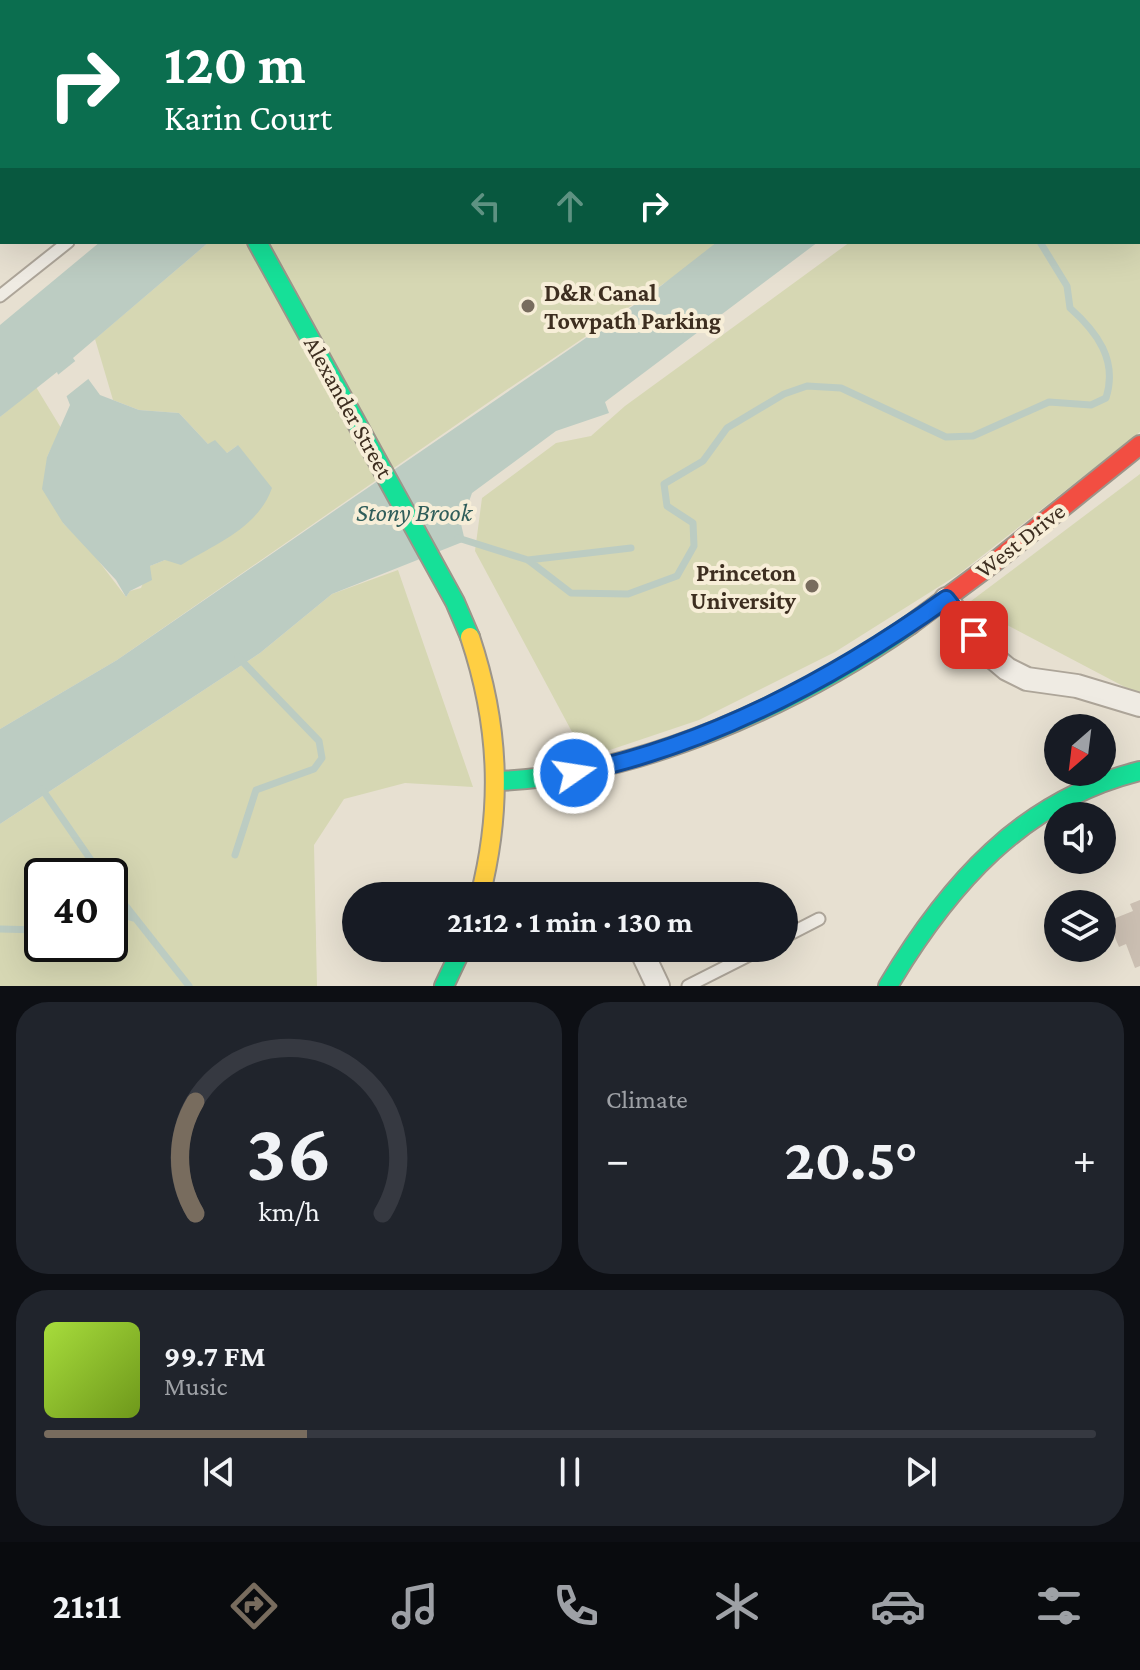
<!DOCTYPE html>
<html lang="en">
<head>
<meta charset="utf-8">
<style>
  :root { --surface:#171b24; --page:#20242c; --text:#f1f3f6; --muted:#9ea1a6; --line:#363941; --accent:#786c5e }
  body { margin:0; font-family:"Crimson Pro",serif; background:var(--page); color:var(--text); height:100vh; display:flex; flex-direction:column; font-size:30px; white-space:nowrap }
  * { box-sizing:border-box; margin:0 }
  p { font-size:26px; color:var(--muted) }
  .icon { flex:none; width:44px; height:44px; fill:none; stroke:currentColor; stroke-width:2; stroke-linecap:round; stroke-linejoin:round }
  .map { position:relative; height:986px; overflow:hidden }
  .details { display:flex; flex-direction:column; gap:16px; padding:16px; background:#0d0f14; flex:1 }
  .details>* { flex:none }
  .guide { position:absolute; left:0px; top:0px; width:1140px; height:244px; box-shadow:0 8px 32px #0002; background:#0b6e4f; color:#fff; overflow:hidden }
  .needle { width:52px; rotate:208deg }
  .controls { position:absolute; left:1044px; top:714px; display:grid; gap:16px }
  .controls a { display:grid; place-items:center; width:72px; height:72px; border-radius:50%; background:var(--surface); box-shadow:0 8px 32px #0002; font-size:40px }
  .speed { position:absolute; left:24px; top:858px; display:flex; gap:16px; font-size:40px; font-weight:700; text-align:center }
  .speed>* { display:grid; place-content:center; width:104px; height:104px; border-radius:50%; background:var(--surface); box-shadow:0 8px 32px #0002; line-height:1 }
  .speed .limit { border:4px solid #111; border-radius:12px; background:#fff; color:#111 }
  .pin { position:absolute; display:grid; place-items:center; width:68px; height:68px; color:#fff; margin:-34px; border-radius:16px; box-shadow:0 4px 12px #0006 }
  .me { position:absolute; width:88px; margin:-44px; rotate:77deg; stroke-linejoin:round; filter:drop-shadow(0 0 6px #0008) }
  .turn { display:flex; align-items:center; gap:28px; height:168px; padding:0 32px; font-size:36px }
  .turn .icon { width:104px; height:104px; stroke-width:2.5 }
  .turn b { display:block; font-size:56px; line-height:68px }
  .lanes { display:flex; align-items:center; height:76px; padding:0 32px; background:#0003; justify-content:center; gap:40px; direction:ltr }
  .lanes .off { opacity:.35 }
  .big { font-size:60px; font-weight:700; line-height:1.1 }
  .details .widget { flex:1; display:flex; flex-direction:column; justify-content:center; gap:12px; min-width:0; padding:0 28px; border-radius:32px; background:var(--page) }
  .details .dial { align-items:center; gap:0 }
  .dial svg { height:208px; overflow:visible; fill:none; stroke:var(--line); stroke-width:7; stroke-linecap:round; text-anchor:middle }
  .dial text { fill:var(--text); stroke:none }
  .song { display:flex; align-items:center; gap:24px }
  .cover { width:96px; height:96px; border-radius:12px; background:linear-gradient(135deg,hsl(80 70% 55%),hsl(80 70% 35%)) }
  .played { height:8px; border-radius:4px; background:linear-gradient(90deg,var(--accent) 25%,var(--line) 25%) }
  .keys { display:flex; justify-content:space-around; direction:ltr }
  .heat { display:flex; justify-content:space-between; align-items:center; font-size:44px; direction:ltr }
  .details .tiles { flex:1; display:grid; gap:16px; grid-template-columns:1fr 1fr }
  .widget:last-child { grid-column:span 2 }
  .trip { position:absolute; left:342px; top:882px; width:456px; height:80px; border-radius:40px; background:var(--surface); box-shadow:0 8px 32px #0002; font-weight:700; line-height:80px; text-align:center }
  .tab-bar { display:flex; height:128px; justify-content:space-around; align-items:center; background:#090b0e; color:var(--muted) }
  .tab-bar .icon { width:56px; height:56px }
  .tab-bar .current { color:var(--accent) }
  .tab-bar b { font-size:36px; color:var(--text) }
  .map>svg:first-child { display:block }
  .green { fill:#d6d7b3; fill-rule:evenodd }
  .water { fill:#bcccc2 }
  .pier { fill:#e7e0d1 }
  .lines { fill:none; stroke-linecap:round; stroke-linejoin:round }
  .stream { stroke:#bcccc2; stroke-width:7 }
  .building { fill:#cbbfb2 }
  .lane-casing { stroke:#ada599; stroke-width:15 }
  .street-casing { stroke:#ada599; stroke-width:26 }
  .fast-casing { stroke:#9c958a; stroke-width:22 }
  .slow-casing { stroke:#9c958a; stroke-width:22 }
  .jam-casing { stroke:#9c958a; stroke-width:22 }
  .lane { stroke:#efebe3; stroke-width:11 }
  .street { stroke:#efebe3; stroke-width:22 }
  .fast { stroke:#16e098; stroke-width:18 }
  .slow { stroke:#ffcf43; stroke-width:18 }
  .jam { stroke:#f24e42; stroke-width:18 }
  .route-casing { stroke:#114b97; stroke-width:20 }
  .route { stroke:#1a73e8; stroke-width:14 }
  .poi-dot { fill:#786c5e; stroke:#f7eed8; stroke-width:3 }
  .labels { text-anchor:middle; dominant-baseline:central; stroke-width:8; stroke-linejoin:round; paint-order:stroke }
  .poi-label { font-size:24px; font-weight:bold; fill:#3d2e20; stroke:#f7eed8; text-anchor:start }
  .street-label { font-size:24px; fill:#3d2e20; stroke:#f7eed8 }
  .water-label { font-size:26px; font-style:italic; fill:#2f5d5a; stroke:#f7eed8 }
</style>
</head>
<body>
<div class="map">
<svg width="1140" height="986" viewBox="0 0 1140 986">
  <rect width="100%" height="100%" fill="#e7e0d1"/>
  <path class="green" d="M0 0 103 2H2L0 243Z
    M552 0H939L551 2Z
    M1055 0H1140V432L959 574 835 652 699 720 586 758 475 551 482 498 556 443 591 436 625 406 850 242H1138V2Z
    M209 242H732L666 282 502 393 117 660 0 729V417L36 387 61 428 47 457 63 523 91 551 126 597 130 591 141 588 150 566 165 560 238 445 227 453 208 444 179 413 139 410 113 400 95 339Z
    M1140 474V695L967 604Z
    M398 570 473 787 405 783 344 799 314 845 317 986H0V824L260 653 332 594ZM42 876H110V944H42Z"/>
  <path class="water" d="M100 242H209L73 358 100 395 139 410 179 413 208 444 215 440 227 453 238 445 272 488C258 528 215 544 181 565L165 560 150 566 152 580 130 591 126 597 116 580 63 523 42 489 47 457 70 405 57 372 0 417V325Z
    M717 242H818L605 402 609 413 556 431 472 493 461 524 465 541 332 594 260 653 0 824V729L117 660 653 292Z"/>
  <path class="pier" d="M84 354 78 358 92 376 63 399 55 378 49 382Z"/>
  <g class="lines">
    <path class="stream" d="M458 538 528 560 571 593 628 594 677 576 694 546 693 523 667 506 664 484 703 461 727 428 784 394 807 386 841 388 946 437 973 436 1049 402 1091 405 1106 398C1118 360 1097 332 1070 308L1067 286 1040 242
      M528 560 631 548
      M42 789 102 876
      M235 855 256 790 314 769 322 758 319 741 238 657
      M110 886 189 986
      M110 911 133 918
      M0 929 42 930"/>
  </g>
  <path class="building" d="M1140 900V966L1135 968 1126 944 1119 947 1108 921 1133 911 1130 904Z"/>
  <g class="lines">
    <defs>
      <path id="lane" d="M0 296 68 242
        M784 937 819 919
        M688 986 763 948"/>
      <path id="street" d="M350 2 352 0
        M946 599 988 653 1007 669 1027 679 1077 686 1140 705
        M640 948 658 986"/>
      <path id="fast" d="M130 0 131 2
        M257 242 455 602 470 637
        M497 781C638 776 795 705 910 625
        M444 986 462 948
        M888 986C948 885 1022 800 1140 771"/>
      <path id="slow" d="M470 637C499 724 503 806 480 896"/>
      <path id="jam" d="M910 625 992 564 1140 445"/>
    </defs>
    <use href="#lane" class="lane-casing"/>
    <use href="#street" class="street-casing"/>
    <use href="#fast" class="fast-casing"/>
    <use href="#slow" class="slow-casing"/>
    <use href="#jam" class="jam-casing"/>
    <use href="#lane" class="lane"/>
    <use href="#street" class="street"/>
    <use href="#fast" class="fast"/>
    <use href="#slow" class="slow"/>
    <use href="#jam" class="jam"/>
  </g>
  <g class="lines">
    <defs>
      <path id="route" d="M574 773C708 746 835 678 946 599L974 635"/>
    </defs>
    <use href="#route" class="route-casing"/>
    <use href="#route" class="route"/>
  </g>
  <g class="poi-dot">
    <circle cx="528" cy="306" r="8"/>
    <circle cx="812" cy="586" r="8"/>
  </g>
  <g class="labels">
    <g class="poi-label">
      <text x="544" y="292">D&amp;R Canal<tspan x="544" dy="28">Towpath Parking</tspan></text>
      <text x="796" y="572" text-anchor="end">Princeton<tspan x="796" dy="28">University</tspan></text>
    </g>
    <g class="street-label">
      <text transform="translate(349 407) rotate(61)">Alexander Street</text>
      <text transform="translate(1020 540) rotate(-38)">West Drive</text>
    </g>
    <g class="water-label">
      <text x="414" y="512">Stony Brook</text>
    </g>
  </g>
</svg>
<div class="controls">
<a><svg class="needle" viewBox="-14 -14 28 28"><path d="M0-13l5 13h-10z" fill="#e53935"/><path d="M0 13l5-13h-10z" fill="#9ea1a6"/></svg></a>
<a><svg class="icon" aria-label="sound" viewBox="0 0 24 24"><path d="M4 9h4l5-4v14l-5-4H4zM17 9q2 3 0 6"/></svg></a>
<a><svg class="icon" aria-label="layers" viewBox="0 0 24 24"><path d="M12 4l9 5-9 5-9-5zM3 14l9 5 9-5"/></svg></a>
</div>
<div class="speed"><div class="limit">40</div></div>
<div class="pin" style="left:974px;top:635px;background:#d93025"><svg class="icon" aria-label="arrive" viewBox="0 0 24 24"><path d="M6 21V4h12l-3 4 3 4H6"/></svg></div>
<svg class="me" style="left:574px;top:773px" viewBox="-20 -20 40 40"><circle r="17" fill="#1a73e8" stroke="#fff" stroke-width="3"/><path d="M0-11L8 9 0 5-8 9z" fill="#fff"/></svg>
<div class="trip">21:12 · 1 min · 130 m</div>
<div class="guide">
<div class="turn"><svg class="icon" aria-label="right" viewBox="0 0 24 24"><path d="M7 20v-9h11M14 6l5 5-5 5"/></svg><div><b>120 m</b>Karin Court</div></div>
<div class="lanes"><svg class="icon off" aria-label="left" viewBox="0 0 24 24"><path d="M17 20v-9H6M10 6l-5 5 5 5"/></svg><svg class="icon off" aria-label="ahead" viewBox="0 0 24 24"><path d="M12 20V5M6 11l6-6 6 6"/></svg><svg class="icon" aria-label="right" viewBox="0 0 24 24"><path d="M7 20v-9h11M14 6l5 5-5 5"/></svg></div>
</div>
</div>
<section class="details">
<div class="tiles">
<div class="widget dial"><svg viewBox="0 0 100 80">
<path d="M14 69A42 42 0 1 1 86 69"/>
<path d="M14 69A42 42 0 0 1 14 26" stroke="#786c5e"/>
<text x="50" y="56" font-size="32" font-weight="700">36</text>
<text x="50" y="72" font-size="11">km/h</text>
</svg></div>
<div class="widget"><p>Climate</p>
<div class="heat"><a>−</a><b class="big">20.5°</b><a>+</a></div>
</div>
<div class="widget">
<div class="song"><i class="cover"></i><div><b>99.7 FM</b><p>Music</p></div></div>
<div class="played"></div>
<div class="keys"><svg class="icon" aria-label="previous" viewBox="0 0 24 24"><path d="M18 5L8 12l10 7zM5 5v14"/></svg><svg class="icon" aria-label="pause" viewBox="0 0 24 24"><path d="M8 5v14M16 5v14"/></svg><svg class="icon" aria-label="next" viewBox="0 0 24 24"><path d="M6 5l10 7-10 7zM19 5v14"/></svg></div>
</div>
</div>
</section>
<nav class="tab-bar">
<b>21:11</b>
<svg class="icon current" aria-label="directions" viewBox="0 0 24 24"><path d="M12 3l9 9-9 9-9-9zM9 14v-3h6M13 9l2 2-2 2"/></svg>
<svg class="icon" aria-label="music" viewBox="0 0 24 24"><path d="M9 18V5l10-2v13"/><circle cx="6" cy="18" r="3"/><circle cx="16" cy="16" r="3"/></svg>
<svg class="icon" aria-label="phone" viewBox="0 0 24 24"><path d="M5 4h4l2 5-3 2q2 4 5 5l2-3 5 2v4C11 20 4 13 5 4z"/></svg>
<svg class="icon" aria-label="climate" viewBox="0 0 24 24"><path d="M12 3v18M4 7l16 10M4 17L20 7"/></svg>
<svg class="icon" aria-label="car" viewBox="0 0 24 24"><path d="M5 17H2v-5l4-1 3-4h7l3 4 3 1v5h-3M9 17h6M6 11h13"/><circle cx="7" cy="17" r="2"/><circle cx="17" cy="17" r="2"/></svg>
<svg class="icon" aria-label="filters" viewBox="0 0 24 24"><path d="M4 7h16M4 17h16"/><circle cx="9" cy="7" r="2"/><circle cx="15" cy="17" r="2"/></svg>
</nav>
</body>
</html>
